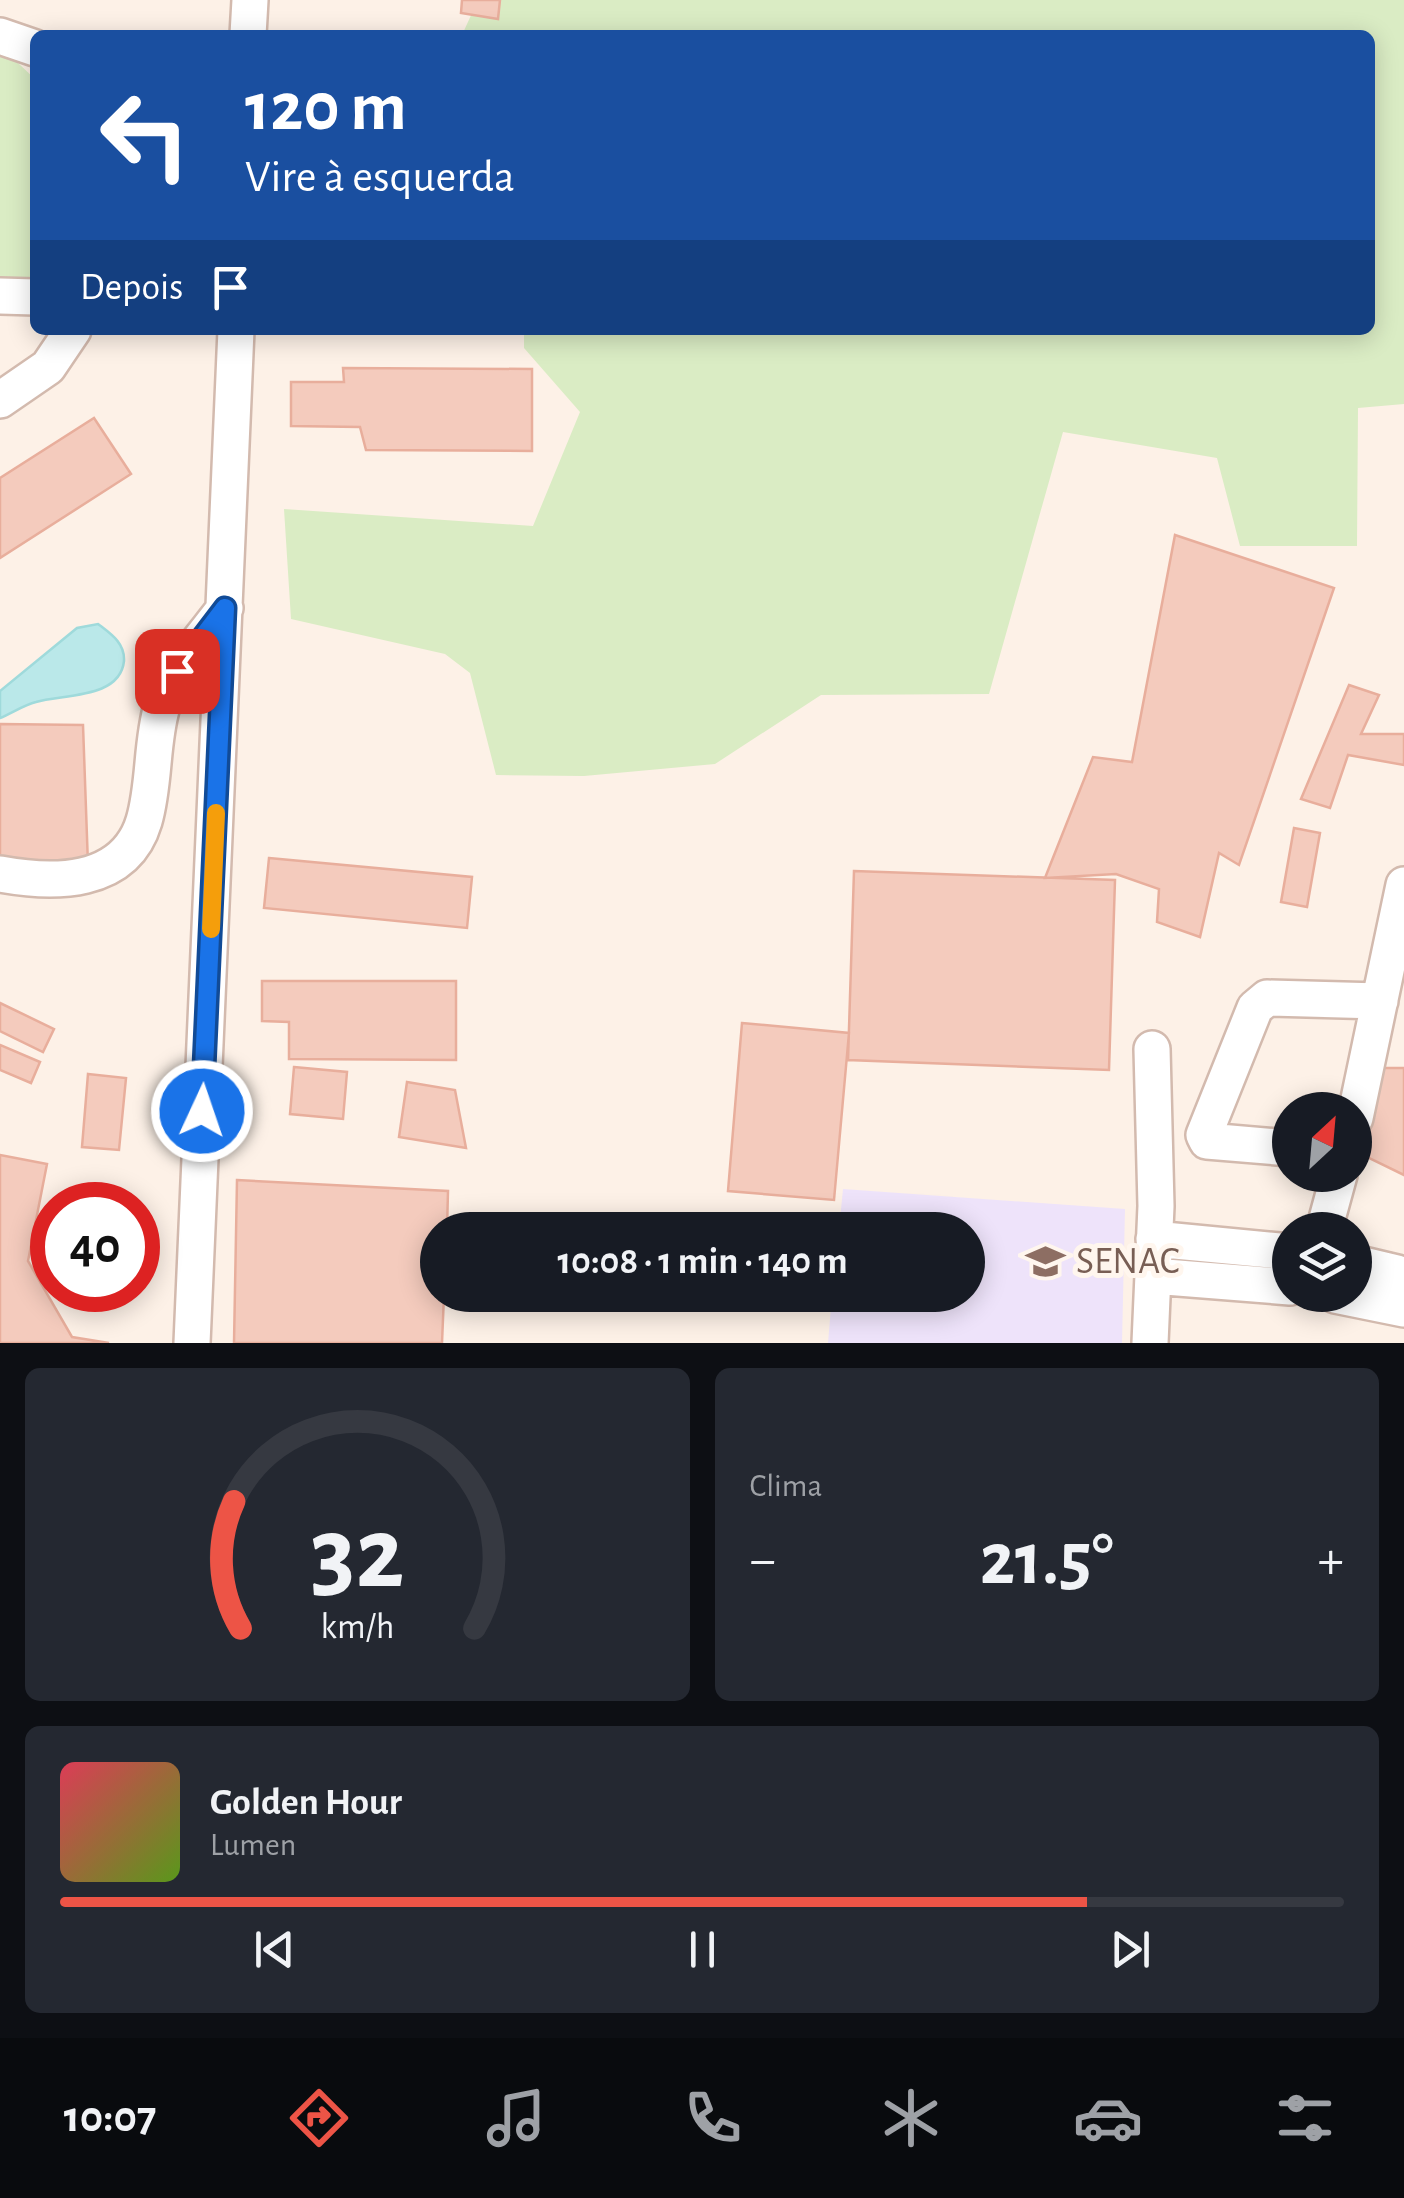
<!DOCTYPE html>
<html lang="pt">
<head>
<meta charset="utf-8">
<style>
  :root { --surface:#171b24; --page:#242831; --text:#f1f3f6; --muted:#9ea1a6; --line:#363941; --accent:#ed5446 }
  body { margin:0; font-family:"Alegreya Sans",sans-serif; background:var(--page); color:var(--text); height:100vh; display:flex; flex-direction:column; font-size:38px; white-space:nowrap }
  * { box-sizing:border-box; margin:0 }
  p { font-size:32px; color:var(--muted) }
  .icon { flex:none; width:55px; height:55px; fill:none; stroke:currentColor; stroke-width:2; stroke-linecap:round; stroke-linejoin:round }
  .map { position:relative; height:1343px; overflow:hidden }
  .drawer { display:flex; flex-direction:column; gap:25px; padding:25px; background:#0d0f14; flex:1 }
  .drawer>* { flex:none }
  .guide { position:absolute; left:30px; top:30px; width:1345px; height:305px; border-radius:15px; box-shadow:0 5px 25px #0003; background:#1a4fa0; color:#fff; overflow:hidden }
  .needle { width:65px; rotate:26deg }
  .fabs { position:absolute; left:1272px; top:1092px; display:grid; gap:20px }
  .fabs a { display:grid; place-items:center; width:100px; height:100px; border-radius:50%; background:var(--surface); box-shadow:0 5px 25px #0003; font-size:50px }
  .speed { position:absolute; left:30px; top:1182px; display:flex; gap:20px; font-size:50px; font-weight:700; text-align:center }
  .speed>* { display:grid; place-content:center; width:130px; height:130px; border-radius:50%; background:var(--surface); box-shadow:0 5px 25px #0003; line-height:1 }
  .speed .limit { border:15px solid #d22; background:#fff; color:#111 }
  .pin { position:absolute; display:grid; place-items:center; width:85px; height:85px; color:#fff; margin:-42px; border-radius:20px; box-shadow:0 5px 15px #0006 }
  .me { position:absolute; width:110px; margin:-55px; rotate:3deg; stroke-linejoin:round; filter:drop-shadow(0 0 8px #0008) }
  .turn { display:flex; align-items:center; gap:35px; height:210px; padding:0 50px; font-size:45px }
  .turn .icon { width:130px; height:130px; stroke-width:2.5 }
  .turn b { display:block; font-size:70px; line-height:85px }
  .then { display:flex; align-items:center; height:95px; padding:0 50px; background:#0003; gap:20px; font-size:38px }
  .big { font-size:75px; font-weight:700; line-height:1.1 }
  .drawer .card { flex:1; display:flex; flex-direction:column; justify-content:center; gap:15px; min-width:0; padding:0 35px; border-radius:15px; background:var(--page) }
  .drawer .dial { align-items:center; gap:0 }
  .dial svg { height:260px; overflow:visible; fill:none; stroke:var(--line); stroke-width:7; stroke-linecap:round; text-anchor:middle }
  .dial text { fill:var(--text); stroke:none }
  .song { display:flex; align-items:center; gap:30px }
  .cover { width:120px; height:120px; border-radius:15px; background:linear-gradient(135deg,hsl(350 70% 55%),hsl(90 70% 35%)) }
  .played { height:10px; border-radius:5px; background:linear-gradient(90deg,var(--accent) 80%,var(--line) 80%) }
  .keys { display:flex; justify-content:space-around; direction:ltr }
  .heat { display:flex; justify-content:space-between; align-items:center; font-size:55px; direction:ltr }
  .drawer .tiles { flex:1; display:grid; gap:25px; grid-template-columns:1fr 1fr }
  .card:last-child { grid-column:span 2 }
  .trip { position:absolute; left:420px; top:1212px; width:565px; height:100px; border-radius:50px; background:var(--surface); box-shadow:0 5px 25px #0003; font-weight:700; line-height:100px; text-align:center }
  .tabs { display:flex; height:160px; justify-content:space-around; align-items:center; background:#090b0e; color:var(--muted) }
  .tabs .icon { width:70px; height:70px }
  .tabs .selected { color:var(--accent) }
  .tabs b { font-size:45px; color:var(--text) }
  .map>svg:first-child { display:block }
  .education { fill:#eee3fa }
  .green { fill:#daecc4 }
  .water { fill:#bae8e9; stroke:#9fdadb; stroke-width:2.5 }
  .building { fill:#f4cbbd; stroke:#e8ae9c; stroke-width:2.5 }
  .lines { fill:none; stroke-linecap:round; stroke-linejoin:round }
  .minor-casing { stroke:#d3baae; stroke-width:40 }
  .minor { stroke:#fff; stroke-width:35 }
  .route-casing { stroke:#114b97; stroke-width:25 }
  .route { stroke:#1a73e8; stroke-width:18 }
  .slow { stroke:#f59e0b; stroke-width:18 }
  .labels { text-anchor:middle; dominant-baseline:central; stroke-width:10; stroke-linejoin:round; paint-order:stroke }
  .education-label { font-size:38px; fill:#785e54; stroke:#fff6ee; text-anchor:start }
</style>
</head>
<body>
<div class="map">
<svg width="1404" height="1343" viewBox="0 0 1404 1343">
  <rect width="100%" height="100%" fill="#fdf1e7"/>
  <path class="education" d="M843 1189 1125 1209 1122 1343H828L832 1295H968V1230H839Z"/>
  <path class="green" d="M478 0H1404V404L1358 408 1357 546H1240L1217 458 1063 432 989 694 821 695 715 764 584 776 496 775 470 673 445 654 291 619 284 509 533 526 580 412 524 348V330H1370V35H462Z
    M0 46 35 79V287L0 286Z"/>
  <path class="water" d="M98 624C111 634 125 643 124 661 120 699 63 694 36 702 24 705 12 713 0 718V691L77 628Z"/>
  <path class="building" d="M462 0H500L498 19 461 13Z
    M343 368 532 369V451L366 450 360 427 291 426V382H344Z
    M94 418 131 474 0 558V478Z
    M1175 535 1334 588 1239 865 1219 853 1200 937 1157 922 1159 889 1116 874 1045 878 1093 757 1132 762Z
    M1349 685 1379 695 1361 734H1404V765L1348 755 1330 808 1301 799Z
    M0 724 83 725 88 865 0 860Z
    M1294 828 1320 833 1307 907 1281 902Z
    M269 858 472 877 467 928 264 908Z
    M854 871 1115 880 1109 1070 848 1060Z
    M262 981H456V1060L289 1059V1022L262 1021Z
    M0 1003 54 1029 43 1052 0 1031Z
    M742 1023 849 1033 834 1200 728 1191Z
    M0 1045 40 1062 31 1083 0 1070Z
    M294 1067 347 1072 343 1119 290 1114Z
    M1378 1068H1404V1175L1359 1153Z
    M88 1074 126 1078 119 1150 82 1147Z
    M407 1082 455 1090 466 1148 399 1137Z
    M0 1155 47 1164 28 1261 72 1337 109 1343H0Z
    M237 1180 448 1191 447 1230H438V1295H444L442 1343H234Z"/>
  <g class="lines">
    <defs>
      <path id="minor" d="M248 35 250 0
        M0 36 35 48
        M0 296 35 297
        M0 400 48 367 73 330
        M0 874C54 884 125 885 144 821 155 784 151 743 162 706 173 668 202 639 225 608
        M1355 1118 1404 885
        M1290 1148 1207 1141 1204 1135 1255 1008 1267 998 1380 1001
        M1324 1230 1339 1175
        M1154 1239 1290 1252
        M1355 1263 1397 1273 1404 1279
        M1153 1276 1290 1287
        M1335 1295 1404 1309
        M192 1343 236 330
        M1150 1343 1156 1206 1152 1049"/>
    </defs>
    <use href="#minor" class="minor-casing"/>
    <use href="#minor" class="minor"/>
  </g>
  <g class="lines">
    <defs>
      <path id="route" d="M177 671 225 608 202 1111"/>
    </defs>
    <use href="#route" class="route-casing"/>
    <use href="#route" class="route"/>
    <path class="slow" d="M211 929 216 813"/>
  </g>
  <defs>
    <symbol id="university-bare" viewBox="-9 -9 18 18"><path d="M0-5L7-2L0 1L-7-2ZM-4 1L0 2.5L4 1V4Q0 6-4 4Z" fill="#8d6e63" stroke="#fff6ee" stroke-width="2.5" paint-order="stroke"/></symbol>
  </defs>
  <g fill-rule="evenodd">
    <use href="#university-bare" x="1018" y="1234" width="55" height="55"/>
  </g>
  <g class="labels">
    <g class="education-label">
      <text x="1076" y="1262">SENAC</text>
    </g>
  </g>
</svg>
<div class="fabs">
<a><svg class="needle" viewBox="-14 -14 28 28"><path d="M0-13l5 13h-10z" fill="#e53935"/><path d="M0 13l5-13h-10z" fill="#9ea1a6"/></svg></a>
<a><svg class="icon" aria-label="layers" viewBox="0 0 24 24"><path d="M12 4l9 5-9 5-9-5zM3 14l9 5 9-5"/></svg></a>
</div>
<div class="speed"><div class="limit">40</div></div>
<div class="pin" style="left:177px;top:671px;background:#d93025"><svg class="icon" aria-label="arrive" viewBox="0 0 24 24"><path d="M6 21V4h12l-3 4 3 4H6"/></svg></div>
<svg class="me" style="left:202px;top:1111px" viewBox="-20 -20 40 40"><circle r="17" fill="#1a73e8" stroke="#fff" stroke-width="3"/><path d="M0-11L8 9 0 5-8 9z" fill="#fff"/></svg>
<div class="trip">10:08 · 1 min · 140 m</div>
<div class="guide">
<div class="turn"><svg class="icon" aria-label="left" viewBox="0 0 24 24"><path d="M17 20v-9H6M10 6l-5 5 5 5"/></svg><div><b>120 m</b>Vire à esquerda</div></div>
<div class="then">Depois<svg class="icon" aria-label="arrive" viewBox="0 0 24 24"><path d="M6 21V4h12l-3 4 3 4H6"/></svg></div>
</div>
</div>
<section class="drawer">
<div class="tiles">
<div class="card dial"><svg viewBox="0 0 100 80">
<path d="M14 69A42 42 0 1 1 86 69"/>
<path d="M14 69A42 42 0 0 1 12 30" stroke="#ed5446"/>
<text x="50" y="56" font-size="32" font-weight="700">32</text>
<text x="50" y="72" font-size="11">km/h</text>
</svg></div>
<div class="card"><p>Clima</p>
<div class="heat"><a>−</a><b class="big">21.5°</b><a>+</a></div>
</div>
<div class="card">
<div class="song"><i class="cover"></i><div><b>Golden Hour</b><p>Lumen</p></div></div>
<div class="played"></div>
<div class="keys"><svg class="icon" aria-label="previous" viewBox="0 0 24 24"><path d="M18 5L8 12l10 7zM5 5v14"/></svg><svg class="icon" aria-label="pause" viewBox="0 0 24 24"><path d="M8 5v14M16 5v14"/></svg><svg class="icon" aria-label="next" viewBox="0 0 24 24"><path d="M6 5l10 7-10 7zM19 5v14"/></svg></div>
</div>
</div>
</section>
<nav class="tabs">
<b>10:07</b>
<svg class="icon selected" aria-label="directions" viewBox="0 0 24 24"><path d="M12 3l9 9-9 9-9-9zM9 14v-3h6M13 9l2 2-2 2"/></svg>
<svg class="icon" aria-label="music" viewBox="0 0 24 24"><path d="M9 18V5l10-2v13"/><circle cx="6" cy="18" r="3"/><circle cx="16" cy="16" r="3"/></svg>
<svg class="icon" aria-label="phone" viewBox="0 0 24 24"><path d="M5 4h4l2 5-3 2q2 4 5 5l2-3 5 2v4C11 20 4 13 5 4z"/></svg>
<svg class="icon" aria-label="climate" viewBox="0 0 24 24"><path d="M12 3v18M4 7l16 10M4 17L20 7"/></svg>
<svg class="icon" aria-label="car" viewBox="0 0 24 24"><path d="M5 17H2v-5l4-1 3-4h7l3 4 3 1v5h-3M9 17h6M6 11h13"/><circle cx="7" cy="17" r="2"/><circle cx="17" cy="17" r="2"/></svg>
<svg class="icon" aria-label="filters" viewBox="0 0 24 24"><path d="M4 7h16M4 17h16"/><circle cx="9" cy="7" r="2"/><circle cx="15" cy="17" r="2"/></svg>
</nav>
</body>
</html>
